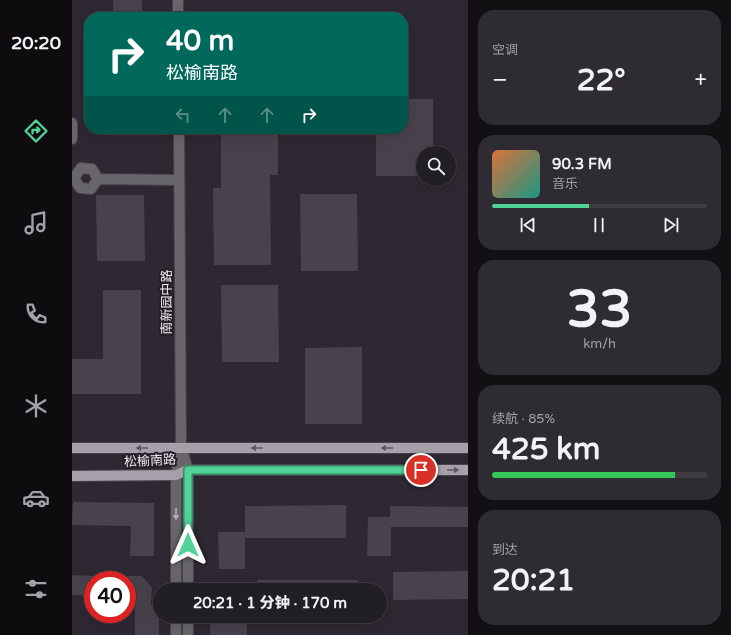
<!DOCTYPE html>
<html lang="zh">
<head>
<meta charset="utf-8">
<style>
  :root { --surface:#221e25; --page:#2e2b32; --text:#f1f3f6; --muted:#a2a2a7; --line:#3f3c42; --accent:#51d398 }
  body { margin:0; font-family:"Varela Round","Noto Sans SC",sans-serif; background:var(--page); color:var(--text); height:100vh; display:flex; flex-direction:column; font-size:15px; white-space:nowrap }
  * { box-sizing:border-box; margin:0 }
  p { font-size:13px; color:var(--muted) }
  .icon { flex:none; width:22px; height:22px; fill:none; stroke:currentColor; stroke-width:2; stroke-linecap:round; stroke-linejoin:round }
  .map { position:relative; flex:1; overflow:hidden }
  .side { display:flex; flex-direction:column; gap:10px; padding:10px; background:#131014; width:263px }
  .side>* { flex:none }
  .banner { position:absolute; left:12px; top:12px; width:324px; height:122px; border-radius:16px; box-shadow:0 4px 16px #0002,0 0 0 1px var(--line); background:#00695c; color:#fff; overflow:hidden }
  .buttons { position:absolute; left:344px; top:146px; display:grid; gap:8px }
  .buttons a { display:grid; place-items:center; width:40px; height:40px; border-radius:50%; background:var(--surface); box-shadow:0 4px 16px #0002,0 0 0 1px var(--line); font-size:20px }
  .speed { position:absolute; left:12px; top:571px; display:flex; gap:8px; font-size:20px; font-weight:700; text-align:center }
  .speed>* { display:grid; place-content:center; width:52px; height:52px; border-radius:50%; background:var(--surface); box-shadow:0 4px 16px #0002,0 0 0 1px var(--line); line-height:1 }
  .speed .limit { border:6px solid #d22; background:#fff; color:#111 }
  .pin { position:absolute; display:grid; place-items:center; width:34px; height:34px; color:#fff; margin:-17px; border:2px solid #fff; border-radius:50%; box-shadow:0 1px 4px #0007 }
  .me { position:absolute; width:44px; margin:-22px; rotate:0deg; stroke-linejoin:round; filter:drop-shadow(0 0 3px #0008) }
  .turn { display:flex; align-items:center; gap:14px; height:84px; padding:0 16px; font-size:18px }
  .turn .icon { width:52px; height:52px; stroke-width:2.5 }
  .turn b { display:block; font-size:28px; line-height:34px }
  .lanes { display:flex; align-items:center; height:38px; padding:0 16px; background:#0003; justify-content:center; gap:20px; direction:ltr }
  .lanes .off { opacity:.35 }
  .big { font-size:30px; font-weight:800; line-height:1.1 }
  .side .widget { flex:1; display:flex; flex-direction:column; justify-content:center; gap:6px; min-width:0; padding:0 14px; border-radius:16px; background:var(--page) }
  .side .dial { align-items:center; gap:0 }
  .dial b { font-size:52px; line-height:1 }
  .song { display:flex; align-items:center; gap:12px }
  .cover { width:48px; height:48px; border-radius:6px; background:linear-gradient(135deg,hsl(20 70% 55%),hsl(170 70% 35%)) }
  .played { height:4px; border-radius:2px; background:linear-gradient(90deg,var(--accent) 45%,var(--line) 45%) }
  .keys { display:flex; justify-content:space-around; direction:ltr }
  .heat { display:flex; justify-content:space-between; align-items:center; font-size:22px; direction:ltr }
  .charge { height:6px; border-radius:3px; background:linear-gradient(90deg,#34c759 85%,var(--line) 0) }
  .trip { position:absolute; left:81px; top:583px; width:234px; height:40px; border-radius:20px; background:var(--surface); box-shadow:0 4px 16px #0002,0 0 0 1px var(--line); font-weight:800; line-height:40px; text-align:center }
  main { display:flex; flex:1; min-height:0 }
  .tabs { display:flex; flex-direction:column; width:72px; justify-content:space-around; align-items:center; background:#0e0c0f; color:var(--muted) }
  .tabs .icon { width:28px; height:28px }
  .tabs .current { color:var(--accent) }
  .tabs b { font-size:18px; color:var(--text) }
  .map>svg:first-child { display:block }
  .building { fill:#48424c }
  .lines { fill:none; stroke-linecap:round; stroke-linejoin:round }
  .minor-casing { stroke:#48434c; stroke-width:12 }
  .major-casing { stroke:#48434c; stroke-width:12 }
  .minor { stroke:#68666a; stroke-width:10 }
  .major { stroke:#a5a0a9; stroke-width:10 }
  .oneway { fill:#5e5962 }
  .oneway2 { fill:#b2afb4 }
  .route-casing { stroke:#358963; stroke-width:10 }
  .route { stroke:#51d398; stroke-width:7 }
  .labels { text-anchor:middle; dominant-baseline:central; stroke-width:4; stroke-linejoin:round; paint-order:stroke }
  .street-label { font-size:13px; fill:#eeebf1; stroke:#241f27 }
</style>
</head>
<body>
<main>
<nav class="tabs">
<b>20:20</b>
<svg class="icon current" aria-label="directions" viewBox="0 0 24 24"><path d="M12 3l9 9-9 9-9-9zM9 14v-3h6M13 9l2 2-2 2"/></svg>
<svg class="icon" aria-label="music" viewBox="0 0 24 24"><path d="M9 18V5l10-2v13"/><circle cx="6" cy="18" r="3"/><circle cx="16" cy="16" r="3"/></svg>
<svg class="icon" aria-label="phone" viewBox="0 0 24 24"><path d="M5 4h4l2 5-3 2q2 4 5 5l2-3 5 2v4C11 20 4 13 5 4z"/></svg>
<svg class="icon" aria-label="climate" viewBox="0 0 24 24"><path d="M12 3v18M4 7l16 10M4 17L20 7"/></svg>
<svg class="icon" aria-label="car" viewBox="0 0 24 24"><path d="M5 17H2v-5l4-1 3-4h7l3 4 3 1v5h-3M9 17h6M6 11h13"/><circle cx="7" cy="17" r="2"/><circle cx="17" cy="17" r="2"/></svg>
<svg class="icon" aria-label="filters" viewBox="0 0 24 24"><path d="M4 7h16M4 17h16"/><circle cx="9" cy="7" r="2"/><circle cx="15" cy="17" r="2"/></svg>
</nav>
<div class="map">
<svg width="396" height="635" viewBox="0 0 396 635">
  <rect width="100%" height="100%" fill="#2d2831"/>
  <path class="building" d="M41 0H70V17H41Z
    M331 99H361V153H351V176H304V129H331Z
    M149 129H206V175H198L199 265H142L141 188H149Z
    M228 194H285L286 271H229Z
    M24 195H72L73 261H25Z
    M149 285H206L207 362H150Z
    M31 290H69V394H0V359H31Z
    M290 347V424H233V348Z
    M1 502 82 503V556H58L59 526 0 525Z
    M274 505V538H173V569H147L146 532H173V506Z
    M318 506 396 507V527H319V556H295L296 517H318Z
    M396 571V599L321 600V572Z
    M0 575 21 576V596L0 595Z
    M55 576H70L80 588 79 605H87V635H63V596H55Z
    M185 580H286V590H185Z
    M138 616H175V635H138Z"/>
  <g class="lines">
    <defs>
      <path id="minor" d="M106 0V17
        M0 123V139
        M9 168 20 169 26 179 19 189 8 188 2 178Z
        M26 179 107 180
        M110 450 116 470V590
        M104 590V475L109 448 107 129
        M104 616V635
        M116 635V616"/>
      <path id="major" d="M0 448H396
        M0 476 104 475 116 470H396"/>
    </defs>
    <use href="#minor" class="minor-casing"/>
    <use href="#major" class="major-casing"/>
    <use href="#minor" class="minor"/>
    <use href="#major" class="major"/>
  </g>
  <defs><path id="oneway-solid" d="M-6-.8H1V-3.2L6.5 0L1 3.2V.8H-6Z"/></defs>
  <g class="oneway">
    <use href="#oneway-solid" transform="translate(70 448) rotate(-180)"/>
    <use href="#oneway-solid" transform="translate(185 448) rotate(180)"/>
    <use href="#oneway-solid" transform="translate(315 448) rotate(180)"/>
    <use href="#oneway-solid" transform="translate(381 470)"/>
  </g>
  <use class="oneway2" href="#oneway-solid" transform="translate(104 514) rotate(90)"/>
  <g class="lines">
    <defs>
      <path id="route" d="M116 545V470H349"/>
    </defs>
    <use href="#route" class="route-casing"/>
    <use href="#route" class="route"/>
  </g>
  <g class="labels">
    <g class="street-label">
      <text transform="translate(95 302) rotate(-90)">南新园中路</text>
      <text transform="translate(78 461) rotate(-3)">松榆南路</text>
    </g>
  </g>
</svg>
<div class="buttons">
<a><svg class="icon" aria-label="search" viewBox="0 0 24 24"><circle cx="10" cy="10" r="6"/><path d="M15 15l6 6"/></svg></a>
</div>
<div class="speed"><div class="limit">40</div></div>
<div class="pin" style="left:349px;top:470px;background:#d93025"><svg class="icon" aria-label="arrive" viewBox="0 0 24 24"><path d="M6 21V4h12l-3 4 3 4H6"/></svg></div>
<svg class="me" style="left:116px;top:545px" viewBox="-20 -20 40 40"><path d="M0-17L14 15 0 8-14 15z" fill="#51d398" stroke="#fff" stroke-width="4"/></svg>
<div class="trip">20:21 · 1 分钟 · 170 m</div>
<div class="banner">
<div class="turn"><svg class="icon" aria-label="right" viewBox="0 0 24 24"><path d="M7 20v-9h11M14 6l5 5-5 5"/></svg><div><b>40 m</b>松榆南路</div></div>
<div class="lanes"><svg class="icon off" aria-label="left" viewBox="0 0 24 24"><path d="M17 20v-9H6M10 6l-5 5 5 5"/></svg><svg class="icon off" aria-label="ahead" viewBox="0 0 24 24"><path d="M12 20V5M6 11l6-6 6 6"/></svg><svg class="icon off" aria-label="ahead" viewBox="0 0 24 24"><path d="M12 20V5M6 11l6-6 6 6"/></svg><svg class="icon" aria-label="right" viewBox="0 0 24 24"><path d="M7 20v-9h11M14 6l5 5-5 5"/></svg></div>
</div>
</div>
<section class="side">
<div class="widget"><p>空调</p>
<div class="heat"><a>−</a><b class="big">22°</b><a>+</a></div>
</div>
<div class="widget">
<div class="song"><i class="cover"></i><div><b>90.3 FM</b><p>音乐</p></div></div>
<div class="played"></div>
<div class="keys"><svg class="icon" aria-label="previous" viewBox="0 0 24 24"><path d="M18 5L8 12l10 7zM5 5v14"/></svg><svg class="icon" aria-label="pause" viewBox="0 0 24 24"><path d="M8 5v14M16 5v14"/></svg><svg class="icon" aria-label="next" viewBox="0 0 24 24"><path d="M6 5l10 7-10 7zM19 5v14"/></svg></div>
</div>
<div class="widget dial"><b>33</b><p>km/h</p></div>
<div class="widget"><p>续航 · 85%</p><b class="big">425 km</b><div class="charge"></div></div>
<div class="widget"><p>到达</p><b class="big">20:21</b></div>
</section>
</main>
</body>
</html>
